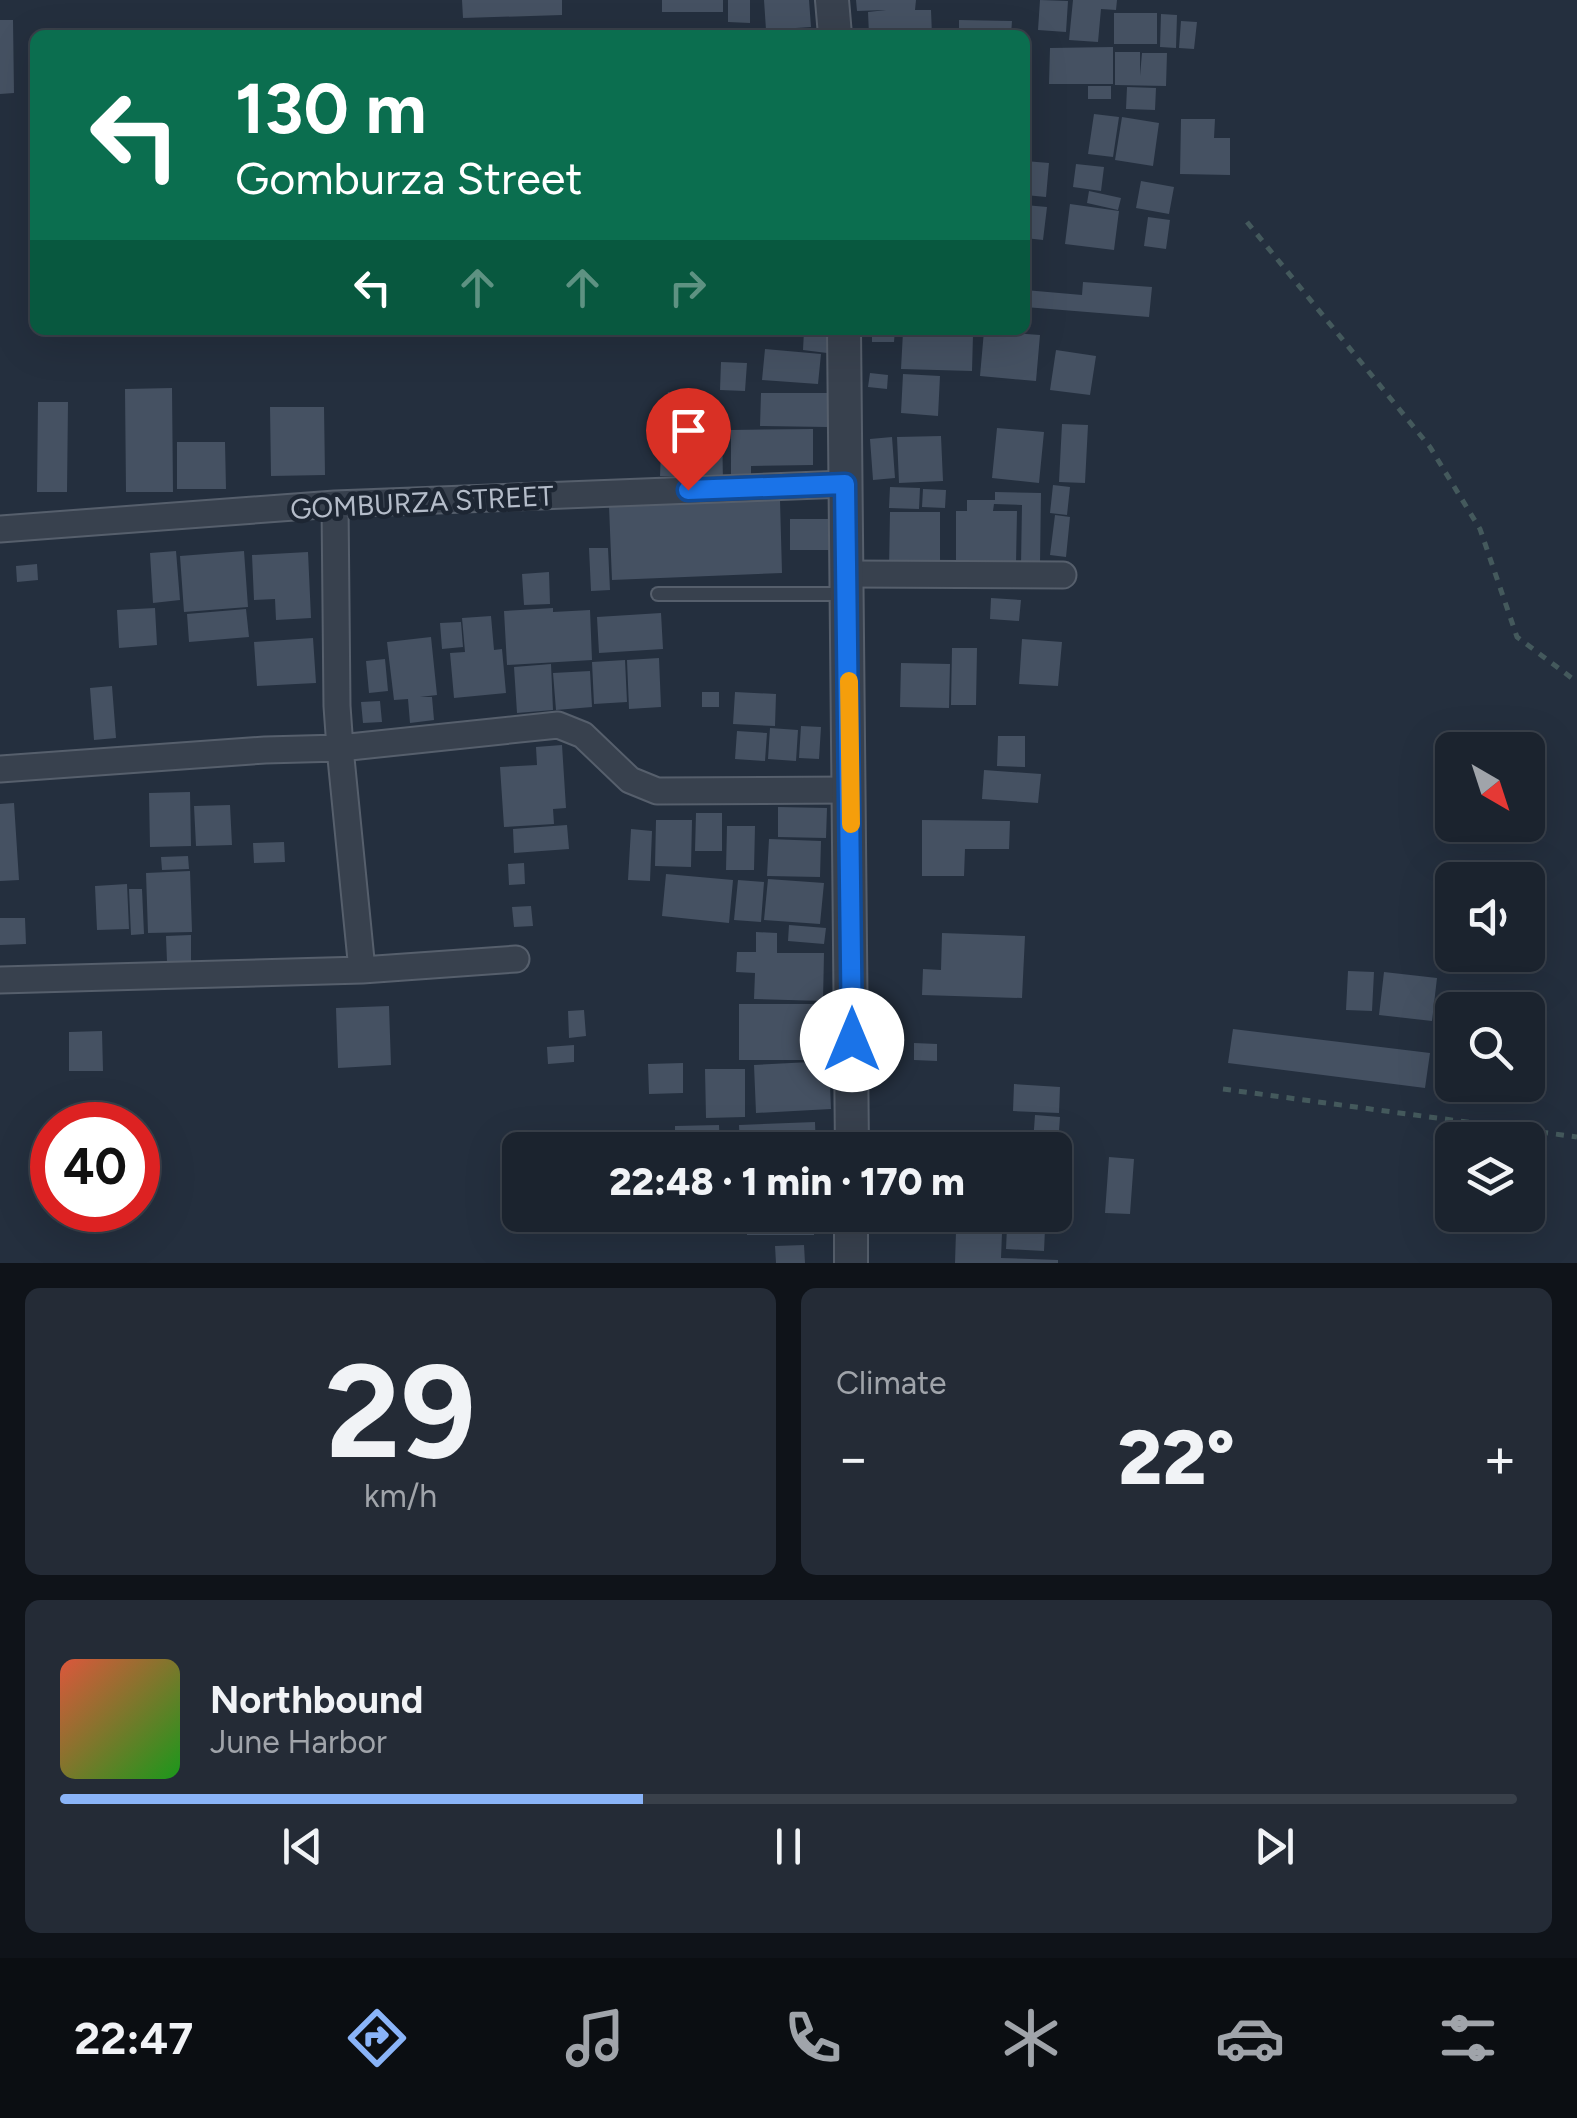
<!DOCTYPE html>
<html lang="en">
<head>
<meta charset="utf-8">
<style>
  :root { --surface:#1b232e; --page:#242b36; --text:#f1f3f6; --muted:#a0a4aa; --line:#39404a; --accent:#8ab4f8 }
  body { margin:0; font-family:Figtree,sans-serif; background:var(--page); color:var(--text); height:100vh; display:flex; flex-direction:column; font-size:38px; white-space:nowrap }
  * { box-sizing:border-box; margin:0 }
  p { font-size:32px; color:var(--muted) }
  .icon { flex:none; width:55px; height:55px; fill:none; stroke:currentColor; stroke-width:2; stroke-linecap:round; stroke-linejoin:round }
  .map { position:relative; height:1263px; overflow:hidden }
  .panel { display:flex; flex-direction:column; gap:25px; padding:25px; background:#0f1319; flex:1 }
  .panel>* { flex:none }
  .hud { position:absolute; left:30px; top:30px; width:1000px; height:305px; border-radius:15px; box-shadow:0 10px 40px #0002,0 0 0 2px var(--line); background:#0b6e4f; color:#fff; overflow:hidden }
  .needle { width:65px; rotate:141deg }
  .buttons { position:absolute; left:1435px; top:732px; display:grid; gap:20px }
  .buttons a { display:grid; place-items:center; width:110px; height:110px; border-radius:15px; background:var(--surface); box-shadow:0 10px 40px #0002,0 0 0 2px var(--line); font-size:50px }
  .speed { position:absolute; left:30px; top:1102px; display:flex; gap:20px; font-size:50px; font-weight:700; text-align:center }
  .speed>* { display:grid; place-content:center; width:130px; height:130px; border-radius:50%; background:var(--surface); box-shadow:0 10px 40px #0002,0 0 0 2px var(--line); line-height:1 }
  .speed .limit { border:15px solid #d22; background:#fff; color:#111 }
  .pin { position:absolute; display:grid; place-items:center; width:85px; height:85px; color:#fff; margin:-102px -42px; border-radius:50% 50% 50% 0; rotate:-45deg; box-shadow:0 0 10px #0007 }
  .pin .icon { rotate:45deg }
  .me { position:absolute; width:110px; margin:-55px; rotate:0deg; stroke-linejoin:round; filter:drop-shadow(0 0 8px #0008) }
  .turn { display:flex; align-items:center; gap:35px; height:210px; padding:0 40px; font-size:45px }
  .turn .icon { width:130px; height:130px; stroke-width:2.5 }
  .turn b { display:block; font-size:70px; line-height:85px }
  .lanes { display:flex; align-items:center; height:95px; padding:0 40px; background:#0003; justify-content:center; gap:50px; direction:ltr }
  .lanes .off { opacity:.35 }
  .big { font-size:75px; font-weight:800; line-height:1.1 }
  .panel .card { flex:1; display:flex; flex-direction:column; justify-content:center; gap:15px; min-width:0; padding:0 35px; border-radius:15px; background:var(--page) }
  .panel .dial { align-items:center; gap:0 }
  .dial b { font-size:130px; line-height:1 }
  .song { display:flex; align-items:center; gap:30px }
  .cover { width:120px; height:120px; border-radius:15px; background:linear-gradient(135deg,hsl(10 70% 55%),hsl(120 70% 35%)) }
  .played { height:10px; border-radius:5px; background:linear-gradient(90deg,var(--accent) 40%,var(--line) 40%) }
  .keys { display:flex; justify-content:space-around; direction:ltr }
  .heat { display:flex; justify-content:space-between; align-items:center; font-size:55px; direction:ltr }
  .panel .tiles { flex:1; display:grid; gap:25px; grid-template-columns:1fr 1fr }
  .card:last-child { grid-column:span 2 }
  .trip { position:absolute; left:502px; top:1132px; width:570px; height:100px; border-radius:15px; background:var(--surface); box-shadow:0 10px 40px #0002,0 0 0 2px var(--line); font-weight:800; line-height:100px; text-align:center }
  .menu { display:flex; height:160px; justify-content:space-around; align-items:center; background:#0b0e12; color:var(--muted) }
  .menu .icon { width:70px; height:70px }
  .menu .selected { color:var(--accent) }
  .menu b { font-size:45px; color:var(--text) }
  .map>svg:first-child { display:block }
  .building { fill:#455162 }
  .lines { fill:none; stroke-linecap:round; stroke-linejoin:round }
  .service-casing { stroke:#565f6c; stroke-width:16 }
  .minor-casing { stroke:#565f6c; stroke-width:29 }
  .tertiary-casing { stroke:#565f6c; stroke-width:36 }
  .path { stroke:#44595c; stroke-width:5; stroke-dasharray:8 8; stroke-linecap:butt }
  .service { stroke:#38414e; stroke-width:12 }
  .minor { stroke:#38414e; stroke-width:25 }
  .tertiary { stroke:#38414e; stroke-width:32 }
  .route-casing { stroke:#114b97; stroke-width:25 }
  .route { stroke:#1a73e8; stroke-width:18 }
  .slow { stroke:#f59e0b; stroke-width:18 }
  .labels { text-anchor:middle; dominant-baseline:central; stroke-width:9; stroke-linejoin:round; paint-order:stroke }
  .street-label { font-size:28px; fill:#b4bcc9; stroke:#1d2633 }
</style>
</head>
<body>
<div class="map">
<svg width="1577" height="1263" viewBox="0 0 1577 1263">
  <rect width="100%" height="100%" fill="#242f3e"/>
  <path class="building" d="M462 0H562V15L463 18Z
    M662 0H723V12H662Z
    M728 0H750V23L728 22Z
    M764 0H809L811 27 766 30Z
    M856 0H916L915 10H931L932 35H869L868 12 886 10 857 11Z
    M1040 0 1068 1 1066 32 1038 30Z
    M1073 0H1117L1116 10 1101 9 1098 42 1069 40Z
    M1114 13H1157V44H1114Z
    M1161 14 1177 15 1176 48 1160 47Z
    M0 20H13L14 93 0 94Z
    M959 20 1012 21 1011 35H959Z
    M1181 21 1197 22 1194 49 1179 48Z
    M1113 47V84H1049L1050 48Z
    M1115 52H1140V76L1142 53H1167L1166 86 1115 85Z
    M1088 86H1111V99H1088Z
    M1127 87 1156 88 1155 110 1126 109Z
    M1094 114 1119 117 1113 157 1088 154Z
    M1122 117 1159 123 1153 166 1115 160Z
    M1181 119H1215L1214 138H1230V175L1180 174Z
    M1025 161 1049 163 1046 197 1025 195Z
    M1076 164 1104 167 1101 191 1073 187Z
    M1141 181 1174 187 1169 214 1136 208Z
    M1089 191 1121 198 1118 210 1087 203Z
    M1070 204 1119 211 1114 250 1065 244Z
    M1025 205 1047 207 1043 240 1025 238Z
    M1148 217 1170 220 1166 249 1144 246Z
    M1083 282 1152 287 1149 317 1025 307V290L1082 295Z
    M872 330H895L894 342H872Z
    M804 331 829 333 827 353 803 350Z
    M984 331 1040 335 1036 381 980 376Z
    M903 332 973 335 972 371 901 369Z
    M765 349 821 354 818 384 762 380Z
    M1056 350 1096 356 1090 395 1050 390Z
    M721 362 747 363 745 391 720 390Z
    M870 373 888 375 887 389 868 387Z
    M903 374 940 376 938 416 901 413Z
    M172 388 173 492H126L125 389Z
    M668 392 695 397 690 420 663 415Z
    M761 393H828L827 427 760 426Z
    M38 402H68L67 492H37Z
    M270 407H324L325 475 271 476Z
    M722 422 723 484 692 485 690 423Z
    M1062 424 1088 425 1085 483 1059 482Z
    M662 427H686L685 476H660Z
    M997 428 1044 432 1039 483 992 478Z
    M813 429V465L751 466V485H731V430Z
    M941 436 943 481 899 483 897 437Z
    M892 437 895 478 873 480 870 439Z
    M177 442H225L226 489H177Z
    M1053 485 1070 487 1067 515 1050 513Z
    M890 487 920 488 919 509 889 508Z
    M923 489 946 490 945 508 922 507Z
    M995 492 1041 493 1040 565H1021L1022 505 994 504 993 511H1017L1016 564 956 563V511H967V500H995Z
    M780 500 782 573 612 580 609 506Z
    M890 512H940V569H889Z
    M1055 515 1070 517 1066 557 1050 555Z
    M790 519H829L830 550H790Z
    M589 548H608L610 590 591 591Z
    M176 551 180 600 153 603 150 553Z
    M244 551 248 607 184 612 180 556Z
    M308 552 311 618 276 620 275 599 254 600 252 555Z
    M37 564 38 580 17 582 16 566Z
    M549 572 550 604 524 605 522 574Z
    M991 598 1021 600 1019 621 990 619Z
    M155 608 157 645 119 648 117 610Z
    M553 608V612L590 610 592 660 507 665 504 611Z
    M246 609 249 637 189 642 187 614Z
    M661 613 663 649 599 653 597 617Z
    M491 616 494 650 502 649 506 693 454 698 450 653 465 652 462 618Z
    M461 622 463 647 442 649 440 623Z
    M431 637 437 695 420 697H432L434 720 410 723 408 699 394 700 387 642Z
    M313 638 316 683 257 686 254 642Z
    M1022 639 1062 642 1058 686 1019 684Z
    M952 648H977L976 705H951Z
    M659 658 661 707 629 709 627 660Z
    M385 659 388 691 369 693 366 661Z
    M625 660 627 702 594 704 592 662Z
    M901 663 950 664 949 708 900 707Z
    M551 664 553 710 517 713 514 667Z
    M590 671 592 707 556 710 553 673Z
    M112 686 116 738 94 740 90 688Z
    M702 692H719V707H702Z
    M735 692 776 694 775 726 733 724Z
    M380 701 382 722 363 723 361 702Z
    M801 726 821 727 819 759 799 758Z
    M770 728 798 730 796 761 768 759Z
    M737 731 767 733 765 761 735 759Z
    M998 736H1025V767L997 766Z
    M562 745 566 808 553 809 554 824 504 827 500 767 537 765 536 747Z
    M984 770 1041 774 1038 803 982 799Z
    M190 792 191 846 150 847 149 793Z
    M14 803 19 880 0 881V804Z
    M230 805 232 845 196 846 194 806Z
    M778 807 827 808 826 838 778 837Z
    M696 813H722V851H695Z
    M656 820H692L691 867 655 866Z
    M922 820 1010 821 1009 849H965L964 876H922Z
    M567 825 569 849 514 853 513 829Z
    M727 826H755L754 870H726Z
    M631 829 652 831 650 881 628 880Z
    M769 839 821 841 820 877 767 876Z
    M284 842 285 862 254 863 253 843Z
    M188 856 189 869 162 870 161 857Z
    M524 863 525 884 509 885 508 864Z
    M190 871 192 932 148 933 146 873Z
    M666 874 733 880 729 923 662 916Z
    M768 879 824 883 820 924 764 920Z
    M738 880 764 882 761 922 734 920Z
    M127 884 129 929 97 930 95 886Z
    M129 889H142L144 934 131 935Z
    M531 906 533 926 514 927 512 907Z
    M0 918H25L26 944 0 945Z
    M789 925 826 928 824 944 788 941Z
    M756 932 777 933V953H824L823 1001 754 999 755 973 736 972 737 952H756Z
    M942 933 1025 936 1022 998 922 995 923 969 941 970Z
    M191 935V961L167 962 166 936Z
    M1348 971 1374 972 1372 1011 1346 1010Z
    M1384 972 1437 978 1432 1021 1379 1015Z
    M739 1004H823V1018H819V1060H739Z
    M389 1006 391 1065 338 1068 336 1008Z
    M584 1010 586 1036 569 1038 568 1011Z
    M1233 1029 1430 1053 1425 1088 1228 1063Z
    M102 1031 103 1071H69V1032Z
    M914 1043 937 1044V1061L914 1060Z
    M574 1045V1062L548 1064 547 1047Z
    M829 1061 831 1109 756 1113 754 1065Z
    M683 1063V1093L649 1094 648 1064Z
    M705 1069H745V1117L706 1118Z
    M1014 1084 1060 1087 1059 1113 1013 1111Z
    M1035 1115 1060 1117 1058 1145 1033 1143Z
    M815 1122 816 1150H740L739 1125Z
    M719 1125 720 1150H675V1126Z
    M884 1141 924 1143V1150H884Z
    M1109 1157 1134 1159 1130 1214 1105 1213Z
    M747 1215H814V1235H747Z
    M902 1215H960L959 1226 901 1221Z
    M1007 1227 1045 1229 1044 1251 1006 1249Z
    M956 1231 1002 1233 1001 1258 1058 1260V1263H955Z
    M804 1245 805 1263H776L775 1246Z"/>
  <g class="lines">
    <defs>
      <path id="service" d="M658 594H845"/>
      <path id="minor" d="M335 504 337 706 340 748 558 725 583 735 630 780 657 791 851 790
        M0 529 335 504 845 484
        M847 574 1063 575
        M0 769 265 750 340 748 362 970
        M0 980 362 970 516 959"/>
      <path id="tertiary" d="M832 0 835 35
        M844 330 852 1150
        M851 1263V1215"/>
    </defs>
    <use href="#service" class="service-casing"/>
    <use href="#minor" class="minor-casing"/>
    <use href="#tertiary" class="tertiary-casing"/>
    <path class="path" d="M1247 222 1430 447 1480 529 1517 637 1577 682
      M1223 1089 1577 1137"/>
    <use href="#service" class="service"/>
    <use href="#minor" class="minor"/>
    <use href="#tertiary" class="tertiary"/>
  </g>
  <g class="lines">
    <defs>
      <path id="route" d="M688 490 845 484 852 1040"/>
    </defs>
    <use href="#route" class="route-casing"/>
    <use href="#route" class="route"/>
    <path class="slow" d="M849 681 851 824"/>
  </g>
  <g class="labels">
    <g class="street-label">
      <text transform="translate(422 502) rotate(-3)">GOMBURZA STREET</text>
    </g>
  </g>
</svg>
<div class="buttons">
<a><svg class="needle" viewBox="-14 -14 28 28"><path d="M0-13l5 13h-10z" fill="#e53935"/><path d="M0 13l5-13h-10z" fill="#a0a4aa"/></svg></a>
<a><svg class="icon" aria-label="sound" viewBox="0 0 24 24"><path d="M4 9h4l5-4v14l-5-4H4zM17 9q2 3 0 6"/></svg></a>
<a><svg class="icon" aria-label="search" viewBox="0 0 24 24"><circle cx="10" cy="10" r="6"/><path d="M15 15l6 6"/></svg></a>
<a><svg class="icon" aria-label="layers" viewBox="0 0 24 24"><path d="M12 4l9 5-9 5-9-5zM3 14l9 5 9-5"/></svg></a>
</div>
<div class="speed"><div class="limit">40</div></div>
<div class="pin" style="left:688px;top:490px;background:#d93025"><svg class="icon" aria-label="arrive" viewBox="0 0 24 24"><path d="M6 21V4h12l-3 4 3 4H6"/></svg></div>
<svg class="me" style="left:852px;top:1040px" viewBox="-20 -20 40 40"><circle r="19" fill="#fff"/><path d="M0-13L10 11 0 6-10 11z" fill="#1a73e8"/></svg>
<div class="trip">22:48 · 1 min · 170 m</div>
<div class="hud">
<div class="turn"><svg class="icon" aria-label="left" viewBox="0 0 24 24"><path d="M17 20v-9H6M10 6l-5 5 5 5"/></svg><div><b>130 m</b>Gomburza Street</div></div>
<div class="lanes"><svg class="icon" aria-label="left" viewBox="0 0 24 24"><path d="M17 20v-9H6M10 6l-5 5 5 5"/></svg><svg class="icon off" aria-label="ahead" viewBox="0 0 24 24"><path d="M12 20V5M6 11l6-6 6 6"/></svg><svg class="icon off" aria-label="ahead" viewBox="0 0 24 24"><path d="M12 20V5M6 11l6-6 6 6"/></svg><svg class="icon off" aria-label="right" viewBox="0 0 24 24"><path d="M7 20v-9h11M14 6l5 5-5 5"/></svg></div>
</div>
</div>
<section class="panel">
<div class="tiles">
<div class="card dial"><b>29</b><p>km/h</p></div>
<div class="card"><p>Climate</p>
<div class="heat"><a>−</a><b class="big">22°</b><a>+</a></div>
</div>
<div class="card">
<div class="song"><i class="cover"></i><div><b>Northbound</b><p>June Harbor</p></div></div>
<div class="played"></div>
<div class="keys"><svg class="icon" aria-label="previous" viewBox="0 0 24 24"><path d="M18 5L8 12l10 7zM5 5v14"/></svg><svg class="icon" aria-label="pause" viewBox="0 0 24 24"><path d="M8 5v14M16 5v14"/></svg><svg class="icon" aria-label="next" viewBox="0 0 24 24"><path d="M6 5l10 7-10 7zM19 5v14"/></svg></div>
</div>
</div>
</section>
<nav class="menu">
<b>22:47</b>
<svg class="icon selected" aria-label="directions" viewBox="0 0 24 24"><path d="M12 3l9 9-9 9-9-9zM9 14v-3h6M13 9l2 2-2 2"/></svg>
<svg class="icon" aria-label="music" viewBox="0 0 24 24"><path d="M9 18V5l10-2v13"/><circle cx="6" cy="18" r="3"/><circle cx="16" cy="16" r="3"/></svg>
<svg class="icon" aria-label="phone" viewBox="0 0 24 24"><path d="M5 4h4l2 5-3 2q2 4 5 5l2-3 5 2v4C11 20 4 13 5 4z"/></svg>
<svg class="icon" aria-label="climate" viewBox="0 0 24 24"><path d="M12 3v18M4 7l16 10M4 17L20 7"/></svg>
<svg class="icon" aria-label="car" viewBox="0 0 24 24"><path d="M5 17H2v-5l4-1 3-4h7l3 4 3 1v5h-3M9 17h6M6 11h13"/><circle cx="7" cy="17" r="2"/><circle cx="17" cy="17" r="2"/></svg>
<svg class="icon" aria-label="filters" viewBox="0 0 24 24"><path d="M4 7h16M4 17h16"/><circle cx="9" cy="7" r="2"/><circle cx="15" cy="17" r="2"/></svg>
</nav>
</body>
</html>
